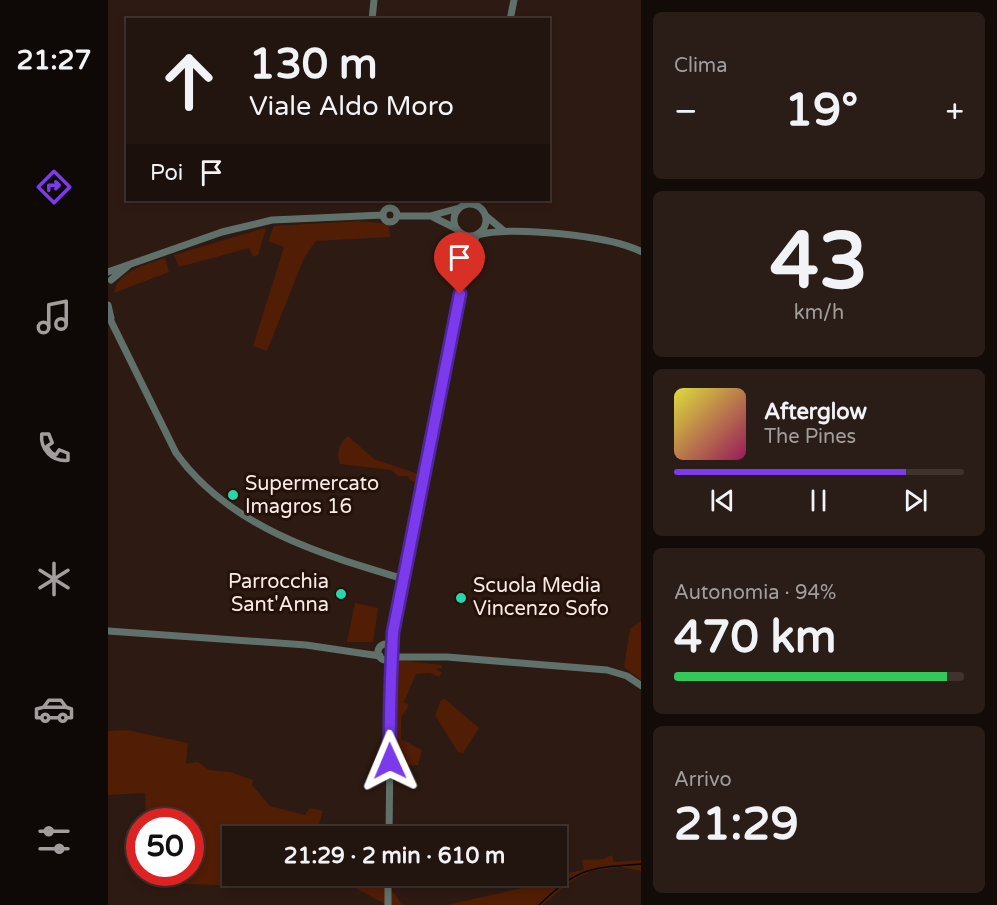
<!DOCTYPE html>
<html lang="it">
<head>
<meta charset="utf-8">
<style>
  :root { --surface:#22140e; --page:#2a1d17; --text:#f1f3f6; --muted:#a29e9e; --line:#3f332e; --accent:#7c3aed }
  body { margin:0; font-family:"Varela Round",sans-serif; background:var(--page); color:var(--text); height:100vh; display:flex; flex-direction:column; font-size:22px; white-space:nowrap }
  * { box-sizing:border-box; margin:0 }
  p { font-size:20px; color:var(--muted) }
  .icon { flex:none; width:33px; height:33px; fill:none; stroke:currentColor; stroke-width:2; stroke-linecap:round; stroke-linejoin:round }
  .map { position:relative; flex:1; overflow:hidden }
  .side { display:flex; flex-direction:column; gap:12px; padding:12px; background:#130b08; width:356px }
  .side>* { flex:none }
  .top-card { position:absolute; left:18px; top:18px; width:424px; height:183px; border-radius:0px; box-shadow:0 3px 9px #0003,0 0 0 2px var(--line); background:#22140e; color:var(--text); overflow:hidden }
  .speed { position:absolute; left:18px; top:808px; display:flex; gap:12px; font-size:30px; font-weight:700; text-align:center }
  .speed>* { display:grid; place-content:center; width:78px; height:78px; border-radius:50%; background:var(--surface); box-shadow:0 3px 9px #0003,0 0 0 2px var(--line); line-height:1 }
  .speed .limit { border:9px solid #d22; background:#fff; color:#111 }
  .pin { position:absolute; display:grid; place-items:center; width:51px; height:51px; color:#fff; margin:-62px -26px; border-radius:50% 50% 50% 0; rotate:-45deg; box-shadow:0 0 6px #0007 }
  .pin .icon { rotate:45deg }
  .me { position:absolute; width:66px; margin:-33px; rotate:359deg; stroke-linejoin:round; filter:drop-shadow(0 0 4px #0008) }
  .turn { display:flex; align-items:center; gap:21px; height:126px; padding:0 24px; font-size:27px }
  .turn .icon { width:78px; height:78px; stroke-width:2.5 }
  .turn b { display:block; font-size:42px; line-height:51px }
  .then { display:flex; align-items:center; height:57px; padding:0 24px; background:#0003; gap:12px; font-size:22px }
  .big { font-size:45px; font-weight:700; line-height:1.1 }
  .side .widget { flex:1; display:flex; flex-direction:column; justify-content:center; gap:9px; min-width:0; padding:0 21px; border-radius:9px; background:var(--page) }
  .side .dial { align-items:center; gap:0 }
  .dial b { font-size:78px; line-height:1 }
  .song { display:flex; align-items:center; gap:18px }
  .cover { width:72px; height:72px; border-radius:9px; background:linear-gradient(135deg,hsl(60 70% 55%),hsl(330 70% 35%)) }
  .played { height:6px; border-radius:3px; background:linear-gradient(90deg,var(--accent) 80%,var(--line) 80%) }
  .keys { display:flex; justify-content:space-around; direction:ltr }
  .heat { display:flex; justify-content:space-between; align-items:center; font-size:33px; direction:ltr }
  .charge { height:9px; border-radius:4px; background:linear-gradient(90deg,#34c759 94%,var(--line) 0) }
  .trip { position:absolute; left:114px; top:826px; width:345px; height:60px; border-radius:0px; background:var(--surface); box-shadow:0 3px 9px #0003,0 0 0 2px var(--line); font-weight:700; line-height:60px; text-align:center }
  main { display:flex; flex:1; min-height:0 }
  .tab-bar { display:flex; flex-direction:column; width:108px; justify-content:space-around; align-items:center; background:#0e0806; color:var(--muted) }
  .tab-bar .icon { width:42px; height:42px }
  .tab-bar .on { color:var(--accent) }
  .tab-bar b { font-size:27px; color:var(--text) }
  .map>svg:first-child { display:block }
  .green { fill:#511d05 }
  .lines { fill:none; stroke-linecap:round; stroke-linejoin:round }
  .stream { stroke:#010b08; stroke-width:1.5 }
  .secondary { stroke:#60716b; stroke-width:7 }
  .route-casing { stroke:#51269a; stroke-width:15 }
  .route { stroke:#7c3aed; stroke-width:10 }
  .poi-dot { fill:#28d5ad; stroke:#23110a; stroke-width:2 }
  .labels { text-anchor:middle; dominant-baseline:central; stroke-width:6; stroke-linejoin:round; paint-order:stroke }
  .poi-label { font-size:20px; fill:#f9ece6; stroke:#23110a; text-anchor:start }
</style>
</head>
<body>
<main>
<nav class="tab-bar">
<b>21:27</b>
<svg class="icon on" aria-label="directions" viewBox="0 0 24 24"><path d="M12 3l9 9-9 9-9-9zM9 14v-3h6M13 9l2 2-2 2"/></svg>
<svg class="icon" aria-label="music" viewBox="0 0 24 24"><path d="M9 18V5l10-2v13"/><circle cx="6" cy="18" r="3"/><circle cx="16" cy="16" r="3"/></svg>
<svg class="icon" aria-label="phone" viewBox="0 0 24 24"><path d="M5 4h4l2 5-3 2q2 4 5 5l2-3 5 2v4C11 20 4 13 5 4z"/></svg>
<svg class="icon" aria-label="climate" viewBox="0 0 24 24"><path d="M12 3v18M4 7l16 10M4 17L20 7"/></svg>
<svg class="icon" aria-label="car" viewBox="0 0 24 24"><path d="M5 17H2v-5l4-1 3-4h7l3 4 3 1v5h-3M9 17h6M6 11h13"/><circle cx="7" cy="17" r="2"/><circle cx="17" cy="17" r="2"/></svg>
<svg class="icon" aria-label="filters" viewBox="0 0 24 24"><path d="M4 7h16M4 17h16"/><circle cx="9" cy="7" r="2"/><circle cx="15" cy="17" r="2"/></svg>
</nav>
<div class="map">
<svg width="534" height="905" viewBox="0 0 534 905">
  <rect width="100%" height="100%" fill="#2d1a13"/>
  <path class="green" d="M251 221 281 224 282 237 208 241 196 258 159 351 145 346 176 247 160 241 166 226Z
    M156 228 158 229 150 255 145 257 141 248 71 267 66 255Z
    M57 258 61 272 6 293C9 271 38 265 57 258Z
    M240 436 266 459 313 475 311 484 302 480 300 476H290L283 470 232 464C228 453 231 443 240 436Z
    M247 603 270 608 265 642H239Z
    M533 621V680L516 667 522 629Z
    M291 660 333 665 334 668 327 669 334 672 331 677 322 673 308 674 296 702 301 705 293 718V739L314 750 310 765 288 766 286 763V672L287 661Z
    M337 699 371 728 355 753 350 752 327 715 333 700Z
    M19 730 80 743 78 764 90 762 101 770 122 772 145 780 144 785 162 806 197 815 202 808 215 811 207 837H124V876H132L126 886 40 882 39 873H82V822H38L37 793 0 795V731Z
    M504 855 506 862 533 860V871L513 867 484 871 468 878 434 905H339L427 885 437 877 476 870 474 860 495 859Z
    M225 876H257L287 894 294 905H279Z"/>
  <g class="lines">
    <path class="stream" d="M431 905C471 867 480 868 534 864"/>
    <path class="secondary" d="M264 20 266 0
      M402 20 406 0
      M346 220a16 16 0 1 1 32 0a16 16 0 1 1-32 0Z
      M275 215a7 7 0 1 1 14 0a7 7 0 1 1-14 0Z
      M289 216H322L351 208
      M378 216 396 231
      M325 217 349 229
      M0 272 114 232 164 220 275 215
      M3 280 21 265
      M0 305 3 318
      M0 315 68 453C121 527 212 554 296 579
      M0 631 198 645 272 656
      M270 652a8 8 0 1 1 16 0a8 8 0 1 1-16 0Z
      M284 647 302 541 360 254 369 235C405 226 501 235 534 252
      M285 657H339L499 670 519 676 534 686
      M281 837 283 659
      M280 905V876"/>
  </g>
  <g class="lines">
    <defs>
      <path id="route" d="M282 761C281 717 283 673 285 632L352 294"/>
    </defs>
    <use href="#route" class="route-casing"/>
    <use href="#route" class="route"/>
  </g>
  <g class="poi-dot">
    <circle cx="125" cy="495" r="6"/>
    <circle cx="233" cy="594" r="6"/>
    <circle cx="353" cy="598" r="6"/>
  </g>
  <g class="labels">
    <g class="poi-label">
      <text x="137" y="484">Supermercato<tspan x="137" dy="23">Imagros 16</tspan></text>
      <text x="221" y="582" text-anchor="end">Parrocchia<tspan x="221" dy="23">Sant'Anna</tspan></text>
      <text x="365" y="586">Scuola Media<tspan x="365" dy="23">Vincenzo Sofo</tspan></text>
    </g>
  </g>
</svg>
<div class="speed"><div class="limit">50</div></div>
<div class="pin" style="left:352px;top:294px;background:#d93025"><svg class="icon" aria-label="arrive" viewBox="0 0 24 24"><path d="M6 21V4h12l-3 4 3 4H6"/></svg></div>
<svg class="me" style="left:282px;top:761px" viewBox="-20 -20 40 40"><path d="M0-17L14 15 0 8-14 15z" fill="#7c3aed" stroke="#fff" stroke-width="4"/></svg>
<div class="trip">21:29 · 2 min · 610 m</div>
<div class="top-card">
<div class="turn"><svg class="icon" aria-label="ahead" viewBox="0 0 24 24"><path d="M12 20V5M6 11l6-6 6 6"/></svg><div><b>130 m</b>Viale Aldo Moro</div></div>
<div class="then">Poi<svg class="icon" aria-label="arrive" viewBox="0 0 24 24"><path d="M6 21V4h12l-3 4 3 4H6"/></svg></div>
</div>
</div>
<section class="side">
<div class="widget"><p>Clima</p>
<div class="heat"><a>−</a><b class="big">19°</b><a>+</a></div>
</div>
<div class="widget dial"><b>43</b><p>km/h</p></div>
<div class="widget">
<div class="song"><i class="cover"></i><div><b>Afterglow</b><p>The Pines</p></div></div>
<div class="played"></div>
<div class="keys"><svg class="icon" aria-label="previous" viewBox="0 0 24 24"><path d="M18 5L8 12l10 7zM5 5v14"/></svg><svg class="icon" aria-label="pause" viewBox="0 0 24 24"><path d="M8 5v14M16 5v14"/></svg><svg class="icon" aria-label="next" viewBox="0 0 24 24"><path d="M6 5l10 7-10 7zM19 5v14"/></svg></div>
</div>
<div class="widget"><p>Autonomia · 94%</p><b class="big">470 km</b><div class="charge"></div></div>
<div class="widget"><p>Arrivo</p><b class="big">21:29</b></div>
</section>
</main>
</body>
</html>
